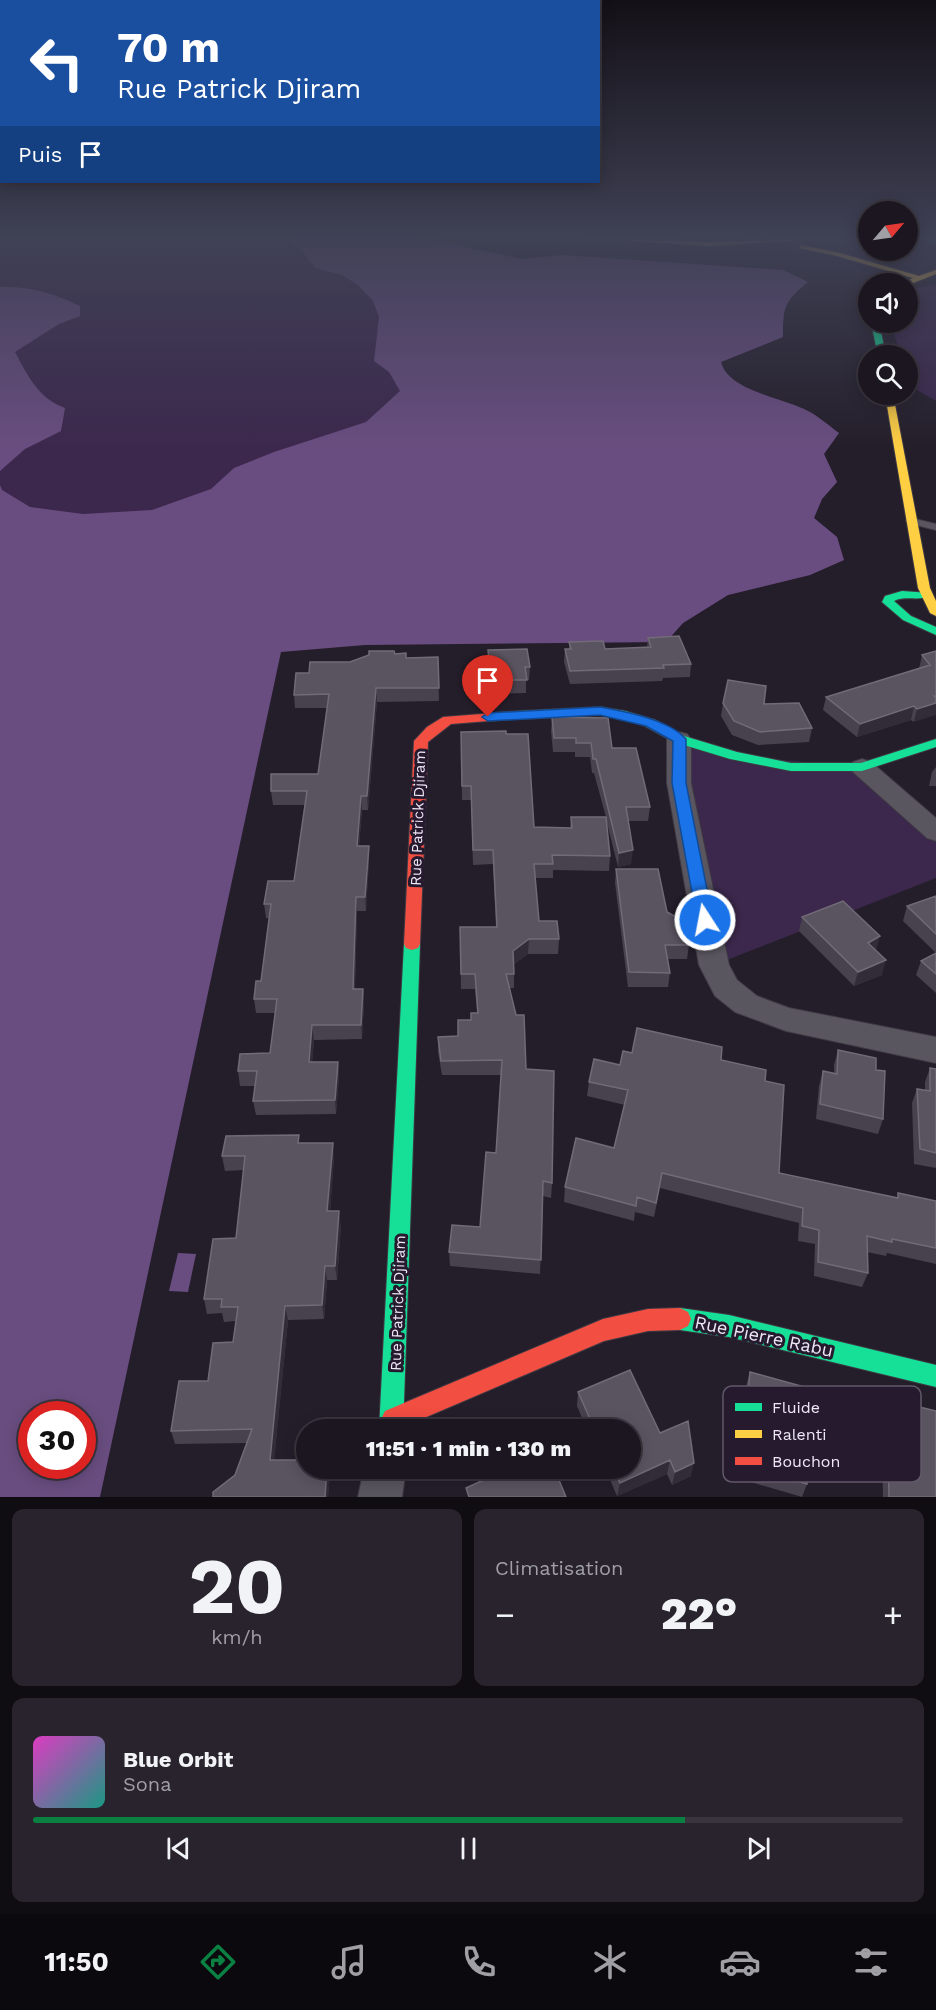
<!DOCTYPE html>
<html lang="fr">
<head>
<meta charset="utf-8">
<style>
  :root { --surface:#1b1620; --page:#28232d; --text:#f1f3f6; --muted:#a09fa5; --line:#39353e; --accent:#0b8043 }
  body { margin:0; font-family:"Work Sans",sans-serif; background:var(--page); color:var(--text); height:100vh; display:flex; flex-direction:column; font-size:22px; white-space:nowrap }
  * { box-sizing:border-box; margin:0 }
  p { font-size:20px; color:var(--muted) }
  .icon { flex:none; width:33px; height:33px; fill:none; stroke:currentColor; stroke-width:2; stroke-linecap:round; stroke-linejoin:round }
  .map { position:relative; height:1497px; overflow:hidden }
  .sheet { display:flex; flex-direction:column; gap:12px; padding:12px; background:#0f0c12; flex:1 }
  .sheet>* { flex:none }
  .hud { position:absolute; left:0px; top:0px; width:600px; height:183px; box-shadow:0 3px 15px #0003,0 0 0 2px var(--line); background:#1a4fa0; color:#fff; overflow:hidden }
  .needle { width:39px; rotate:61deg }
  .tools { position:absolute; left:858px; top:201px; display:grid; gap:12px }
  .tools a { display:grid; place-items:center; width:60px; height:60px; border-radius:50%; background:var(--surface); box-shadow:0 3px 15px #0003,0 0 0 2px var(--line); font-size:30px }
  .speed { position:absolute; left:18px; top:1401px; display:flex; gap:12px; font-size:30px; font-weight:700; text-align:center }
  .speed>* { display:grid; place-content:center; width:78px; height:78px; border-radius:50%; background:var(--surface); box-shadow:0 3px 15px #0003,0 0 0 2px var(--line); line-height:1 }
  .speed .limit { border:9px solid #d22; background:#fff; color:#111 }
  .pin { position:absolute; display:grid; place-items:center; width:51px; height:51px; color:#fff; margin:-62px -26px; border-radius:50% 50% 50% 0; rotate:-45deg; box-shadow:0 0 6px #0007 }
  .pin .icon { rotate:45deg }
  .me { position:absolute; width:66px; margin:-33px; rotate:349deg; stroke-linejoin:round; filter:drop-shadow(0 0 4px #0008) }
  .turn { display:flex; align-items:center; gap:21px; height:126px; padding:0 18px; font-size:27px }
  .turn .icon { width:78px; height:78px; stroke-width:2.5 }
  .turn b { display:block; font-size:42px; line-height:51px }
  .then { display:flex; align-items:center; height:57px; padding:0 18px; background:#0003; gap:12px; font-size:22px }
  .big { font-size:45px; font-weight:800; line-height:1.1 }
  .sheet .tile { flex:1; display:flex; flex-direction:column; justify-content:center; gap:9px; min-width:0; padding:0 21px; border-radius:12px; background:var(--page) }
  .sheet .dial { align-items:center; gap:0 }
  .dial b { font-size:78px; line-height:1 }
  .song { display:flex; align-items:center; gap:18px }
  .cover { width:72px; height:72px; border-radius:9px; background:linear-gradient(135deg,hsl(310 70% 55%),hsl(170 70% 35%)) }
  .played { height:6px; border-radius:3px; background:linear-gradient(90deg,var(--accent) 75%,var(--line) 75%) }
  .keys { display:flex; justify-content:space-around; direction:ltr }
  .heat { display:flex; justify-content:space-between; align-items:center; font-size:33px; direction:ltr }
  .sheet .tiles { flex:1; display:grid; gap:12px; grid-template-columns:1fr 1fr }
  .tile:last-child { grid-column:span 2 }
  .trip { position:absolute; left:296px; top:1419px; width:345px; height:60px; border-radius:30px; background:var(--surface); box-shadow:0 3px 15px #0003,0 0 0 2px var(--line); font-weight:800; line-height:60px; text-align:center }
  .menu { display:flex; height:96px; justify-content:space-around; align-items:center; background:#0b090d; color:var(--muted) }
  .menu .icon { width:42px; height:42px }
  .menu .current { color:var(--accent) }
  .menu b { font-size:27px; color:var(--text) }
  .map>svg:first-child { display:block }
  .green { fill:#3c284d }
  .water { fill:#694d80; fill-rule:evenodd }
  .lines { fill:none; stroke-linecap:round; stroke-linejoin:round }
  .lane-casing { stroke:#3e3943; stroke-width:2 }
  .street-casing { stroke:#3e3943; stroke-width:2 }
  .fast-casing { stroke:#3e3943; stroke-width:2 }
  .slow-casing { stroke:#3e3943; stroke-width:2 }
  .jam-casing { stroke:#3e3943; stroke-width:2 }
  .lane { fill:#5a565f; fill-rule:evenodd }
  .street { fill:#5a565f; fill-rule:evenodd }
  .fast { fill:#16e098; fill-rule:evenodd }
  .slow { fill:#ffcf43; fill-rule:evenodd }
  .jam { fill:#f24e42; fill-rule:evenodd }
  .wall { fill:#48424e }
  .shaded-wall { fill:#322c38 }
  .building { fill:#5a5460; stroke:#716b77; stroke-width:1.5 }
  .route { fill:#1a73e8; stroke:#114b97; stroke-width:1.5 }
  .labels { text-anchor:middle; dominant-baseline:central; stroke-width:6; stroke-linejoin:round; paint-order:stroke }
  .street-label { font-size:15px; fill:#eee7f5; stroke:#251a2e }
  .near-street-label { font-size:18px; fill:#eee7f5; stroke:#251a2e }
  .key { fill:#251a2e; stroke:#61586a; stroke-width:1.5 }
  .key-label { font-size:16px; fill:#eee7f5 }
</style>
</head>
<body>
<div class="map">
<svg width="936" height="1497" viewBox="0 0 936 1497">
  <rect width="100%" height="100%" fill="#241e2a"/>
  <path class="green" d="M0 238H431L493 255 523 259 562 255 783 270 808 282C784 302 783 306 783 337L721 362C728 390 779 397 804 409 816 414 828 425 839 433L824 454 837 482 822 499 814 518 837 537 844 560 810 575 728 595 683 623 666 642 0 597Z
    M936 285V401L917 390 918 378 908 367V356L901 355 890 323 908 322V289Z
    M679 739 735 756 862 767 936 832V878L714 965Z"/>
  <path class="water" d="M290 238H421L523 259 562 255 783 270 808 282C784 302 783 306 783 337L721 362C728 390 779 397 804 409 816 414 828 425 839 433L824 454 837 482 822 499 814 518 837 537 844 560 810 575 728 595 683 623 666 642 365 645 281 652 100 1497H0V485L2 490 30 507 83 514 152 510 211 489 234 468 274 452 366 422 400 391 389 372 374 361 379 317 373 301 358 285 342 275 315 268 301 249 289 244ZM32 1414H82V1466H32Z
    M0 287C29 286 54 293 80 306V316L59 324 15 352C28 376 38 398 65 408L61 431 25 449 0 471Z
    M178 1253 196 1254 188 1292 169 1291Z"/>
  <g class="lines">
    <defs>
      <path id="lane" d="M911 518 936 524V530L908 523 906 521Z"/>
      <path id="street" d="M679 732 687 734 691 739V783L729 965 737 980 757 996 789 1008 936 1037V1063L786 1031 735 1012 715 996 699 965 667 783V739L671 734Z
        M862 759 871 762 936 818V841L927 838 853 772 850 767 853 762Z
        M364 1468H406L402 1497H358Z"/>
      <path id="fast" d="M924 238 936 239V243L925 239Z
        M871 322H879L886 356H878Z
        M902 591 930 593 932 595C921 602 905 595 894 601L911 616 936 627V635L903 620 882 602 885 596Z
        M600 707 625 711 655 720 684 736 737 752 791 763H861L936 739V747L862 771H791L730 759 674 742 645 726 623 719 600 715 520 719 513 715 520 711Z
        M412 938 418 940 420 944 403 1430H379L404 944 406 940Z
        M680 1308 729 1315 936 1365V1387L729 1337 680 1330 672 1326 669 1319 672 1312Z"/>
      <path id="slow" d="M585 238 710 242 834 238 710 246Z
        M801 245 840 253 919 276 936 270V274L908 285 901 284 913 278 837 256 799 248Z
        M885 394H893L930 588 936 601V616L930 613 918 588Z"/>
      <path id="jam" d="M520 711 527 715 525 718 451 724 428 742 420 944 418 948 412 950 406 948 404 944 414 741 427 727 443 717Z
        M680 1308 688 1312 691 1319 688 1326 680 1330 648 1331 604 1341 396 1430 385 1427 381 1419 385 1411 603 1319 648 1309Z"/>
    </defs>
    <use href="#lane" class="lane-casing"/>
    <use href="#street" class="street-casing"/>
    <use href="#fast" class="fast-casing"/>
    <use href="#slow" class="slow-casing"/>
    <use href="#jam" class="jam-casing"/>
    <use href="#lane" class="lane"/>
    <use href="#street" class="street"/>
    <use href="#fast" class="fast"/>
    <use href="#slow" class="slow"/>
    <use href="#jam" class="jam"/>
  </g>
  <path class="wall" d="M648 638 691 664 690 677 663 678 662 681 570 684 564 662 565 649H569V642L605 649 647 647Z
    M488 650 530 667 529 680H526V693L491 694 488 663Z
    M936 651 914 722 911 720 857 737 823 710 826 697 919 669 922 655Z
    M395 654 406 658 438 657 439 701 377 702 368 810H362L359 846H369V860L366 911H357L355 989H363L364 1003 362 1039 314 1040 312 1062H338L339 1076 336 1114 256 1115 253 1101 255 1086H240L238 1071 270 1053 275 1013H256L254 999 261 981 269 918H266L264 904 294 881 305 805H273L271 791 318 774 327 708H295L294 695 309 673 350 662Z
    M723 703 764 704 812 728 809 742 758 745 732 735 721 716Z
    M552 717 612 748 650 807 648 821H628L631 864 618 867 606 819 610 856 609 871 553 870V878H535L539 921 559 939 558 954H528L514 964V988H509L526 1069 552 1183 551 1198 543 1196 540 1274 450 1266 449 1252 480 1227 496 1153 502 1075H442L438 1052V1037L458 1036V1020H471V1013H477L475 989H461L460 927H496L493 864 473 865 471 800H462L461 732 506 734 534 827 570 828 571 817H606L594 773H592L590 757H575V752H553L551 731Z
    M936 767V786H929L932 772Z
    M616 869 667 912 689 945 687 959H667L670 973 668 987H628L615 883Z
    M936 896V953L903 921 907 906Z
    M802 917 876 951 882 975 854 986 799 931Z
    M936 953V993L916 975 921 961Z
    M838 1050 876 1070 883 1119 878 1134 816 1119 819 1086 823 1071 834 1074V1065Z
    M632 1053 721 1060 765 1081 779 1173 897 1198 898 1193 936 1201V1264L887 1253 886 1256 867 1252 868 1273 862 1287 814 1276 815 1244 798 1241 799 1223 660 1188 654 1217 635 1212 634 1221 564 1202 565 1187 614 1148 625 1105 587 1096 589 1082 620 1065Z
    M930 1068 936 1069V1168L914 1164 912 1103 917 1089 925 1090V1082Z
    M300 1143 334 1157 330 1211 341 1226 337 1280H327L324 1319 288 1320 274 1460 330 1473 328 1497H213L235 1475 247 1443 175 1444 171 1431 208 1381 233 1342 236 1321 224 1322 222 1313 207 1314 204 1299 236 1238 244 1170 225 1171 222 1156Z
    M750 1372 807 1484 802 1497 737 1478 746 1386Z
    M578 1392 660 1433 691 1476 672 1485 667 1474 617 1496 605 1468H630V1430H587L577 1406Z
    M887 1399 936 1497H883L881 1413Z"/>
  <path class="shaded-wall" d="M376 688 377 702 368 810 367 796Z
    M934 696H936V715L914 722 917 709Z
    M914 706 911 720 857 737 860 724Z
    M361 796 362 810 358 860 357 846Z
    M369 846V860L366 911 365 897Z
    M633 850 631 864 618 867 619 853Z
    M356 897 357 911 354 1004 353 989Z
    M880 936 876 951 868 943Z
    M529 939 528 954 513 965V951Z
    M886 960 882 975 854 986 858 972Z
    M363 989 364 1003 362 1039 361 1025Z
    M312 1025 314 1040 311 1077 309 1062Z
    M338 1062 339 1076 336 1114 335 1100Z
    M333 1143 334 1157 329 1226 327 1211Z
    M339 1211 341 1226 337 1280 335 1266Z
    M325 1266 327 1280 324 1319 322 1305Z
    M285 1306 288 1320 273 1473 270 1460Z
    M670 1460 667 1474 617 1496 620 1483Z
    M694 1463 691 1476 672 1485 675 1472Z
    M327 1468H329L330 1473 328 1497H325Z"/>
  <path class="building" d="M679 636 691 664 663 665 664 668 570 671 565 649H571L569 642 603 641 605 649 651 647 648 638Z
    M527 649 530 667H525L527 680H491L488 650Z
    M369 651H394L395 654 406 653V658L438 657 439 688H376L367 796H361L357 846H369L365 897H356L353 989H363L361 1025H312L309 1062H338L335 1100 253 1101 257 1071H238L240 1054 270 1053 277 999H254L256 981H261L271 904H264L268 881H294L307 791H271V774H318L329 694 294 695 296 673H309L310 662H350L369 655Z
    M936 651V696H934L936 698V703L917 709 914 706 860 724 826 697 930 665 922 655Z
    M728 680 766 686 764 704 799 703 812 728 760 732 734 721 723 703Z
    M552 717 608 718 612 748H636L650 807H626L633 850 619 853 596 759H593L591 743H576V738H554Z
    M506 731V734H528L534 827 572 828 571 817H606L610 856 552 855 553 864H534L539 921H557L559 939H529L513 951 514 974H506L516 1015H524L526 1069 554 1071 552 1183 543 1181 541 1260 449 1252 452 1225 480 1227 486 1152 496 1153 502 1060 441 1061 438 1037 458 1036V1020H471V1013H478L475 974H461L460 927H497L493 850H473L471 786H462L461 732Z
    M616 869H658L667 912 685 922 689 945H665L670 973 629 972Z
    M936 896V934L907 906Z
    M843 901 880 936 868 943 886 960 858 972 802 917Z
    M936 953V974L921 961Z
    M637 1028 722 1047 721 1060 766 1070 765 1081 784 1085 779 1173 898 1198V1193L936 1201V1248L892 1239V1242L867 1236 868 1273 818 1262 819 1230 802 1226 803 1208 662 1173 656 1203 637 1197 636 1206 565 1187 576 1138 614 1148 628 1090 589 1082 594 1059 620 1065 623 1051 632 1053Z
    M838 1050 876 1058V1070L885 1071 883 1119 820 1104 823 1071 837 1074Z
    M930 1068 936 1069V1153L920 1149 917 1089 930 1091Z
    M299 1135 298 1143H333L327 1211H339L335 1266H325L322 1305 285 1306 270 1460H306V1468H327L325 1497H213V1492L235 1475 252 1429 171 1431 179 1381H208L213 1343 233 1342 238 1307H221L222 1299H204L213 1239 236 1238 245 1156H222L226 1136Z
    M630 1370 660 1433 688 1421 694 1463 675 1472 670 1460 620 1483 613 1468H630V1430H595L578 1392Z
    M750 1372 812 1389 807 1484 741 1465Z
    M887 1399 936 1411V1497H889Z
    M510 1468H554L566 1497H469L466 1488Z"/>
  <linearGradient id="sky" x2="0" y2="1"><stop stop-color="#141017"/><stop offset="0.53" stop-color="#3f4155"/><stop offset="1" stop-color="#3f4155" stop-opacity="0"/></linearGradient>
  <rect width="936" height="448" fill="url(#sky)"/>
  <path class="route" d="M600 707C626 712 668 719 686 739V783L713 920 711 924H699L697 920 672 783 673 741 646 726 600 715 488 721 482 717 488 713Z"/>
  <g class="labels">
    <g class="street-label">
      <text transform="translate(418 818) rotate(-88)">Rue Patrick Djiram</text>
      <text transform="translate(398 1303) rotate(-88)">Rue Patrick Djiram</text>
    </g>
    <g class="near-street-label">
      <text transform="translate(764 1336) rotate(12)">Rue Pierre Rabu</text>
    </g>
  </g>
  <rect x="723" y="1386" width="198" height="96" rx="9" class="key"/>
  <rect x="735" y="1403" width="27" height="8" fill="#16e098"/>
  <rect x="735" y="1430" width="27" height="8" fill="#ffcf43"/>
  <rect x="735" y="1457" width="27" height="8" fill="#f24e42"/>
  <g class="key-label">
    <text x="772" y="1413">Fluide</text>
    <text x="772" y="1440">Ralenti</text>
    <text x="772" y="1467">Bouchon</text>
  </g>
</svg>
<div class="tools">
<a><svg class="needle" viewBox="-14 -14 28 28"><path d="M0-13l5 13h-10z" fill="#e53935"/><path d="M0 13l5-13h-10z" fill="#a09fa5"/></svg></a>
<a><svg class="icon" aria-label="sound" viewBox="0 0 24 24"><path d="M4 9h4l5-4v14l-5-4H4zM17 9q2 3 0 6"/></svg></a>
<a><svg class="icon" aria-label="search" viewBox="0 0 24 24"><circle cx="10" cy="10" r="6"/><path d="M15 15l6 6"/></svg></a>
</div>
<div class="speed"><div class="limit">30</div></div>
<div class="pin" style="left:488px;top:717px;background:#d93025"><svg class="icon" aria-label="arrive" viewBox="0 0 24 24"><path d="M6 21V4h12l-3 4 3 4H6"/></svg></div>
<svg class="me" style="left:705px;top:920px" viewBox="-20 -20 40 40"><circle r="17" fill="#1a73e8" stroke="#fff" stroke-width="3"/><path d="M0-11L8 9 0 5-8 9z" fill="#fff"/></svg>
<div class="trip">11:51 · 1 min · 130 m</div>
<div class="hud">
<div class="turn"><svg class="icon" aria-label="left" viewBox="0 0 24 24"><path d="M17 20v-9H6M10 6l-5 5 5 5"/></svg><div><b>70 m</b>Rue Patrick Djiram</div></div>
<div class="then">Puis<svg class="icon" aria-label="arrive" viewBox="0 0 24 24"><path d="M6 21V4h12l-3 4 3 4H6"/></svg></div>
</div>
</div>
<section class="sheet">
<div class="tiles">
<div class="tile dial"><b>20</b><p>km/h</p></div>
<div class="tile"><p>Climatisation</p>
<div class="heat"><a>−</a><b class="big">22°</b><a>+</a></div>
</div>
<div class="tile">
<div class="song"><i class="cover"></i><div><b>Blue Orbit</b><p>Sona</p></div></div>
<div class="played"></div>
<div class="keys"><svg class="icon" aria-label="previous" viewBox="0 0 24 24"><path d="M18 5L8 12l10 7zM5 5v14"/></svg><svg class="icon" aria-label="pause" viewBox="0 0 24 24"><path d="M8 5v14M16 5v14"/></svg><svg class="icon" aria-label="next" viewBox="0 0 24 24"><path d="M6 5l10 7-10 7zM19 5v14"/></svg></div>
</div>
</div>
</section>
<nav class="menu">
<b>11:50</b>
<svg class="icon current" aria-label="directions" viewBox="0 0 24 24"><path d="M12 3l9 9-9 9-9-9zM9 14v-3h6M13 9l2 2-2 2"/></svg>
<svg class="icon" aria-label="music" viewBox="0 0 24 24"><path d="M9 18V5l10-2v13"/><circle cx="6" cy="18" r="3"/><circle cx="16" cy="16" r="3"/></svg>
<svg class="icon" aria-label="phone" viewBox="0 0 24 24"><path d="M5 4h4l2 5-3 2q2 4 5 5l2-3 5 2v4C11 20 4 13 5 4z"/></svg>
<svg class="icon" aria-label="climate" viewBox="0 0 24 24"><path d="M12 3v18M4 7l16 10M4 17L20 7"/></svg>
<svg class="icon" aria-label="car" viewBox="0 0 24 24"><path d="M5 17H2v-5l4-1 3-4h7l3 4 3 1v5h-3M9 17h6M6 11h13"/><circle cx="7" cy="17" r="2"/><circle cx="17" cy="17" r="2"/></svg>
<svg class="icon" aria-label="filters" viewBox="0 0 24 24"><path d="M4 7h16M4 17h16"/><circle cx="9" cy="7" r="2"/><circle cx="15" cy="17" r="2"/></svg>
</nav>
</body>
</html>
